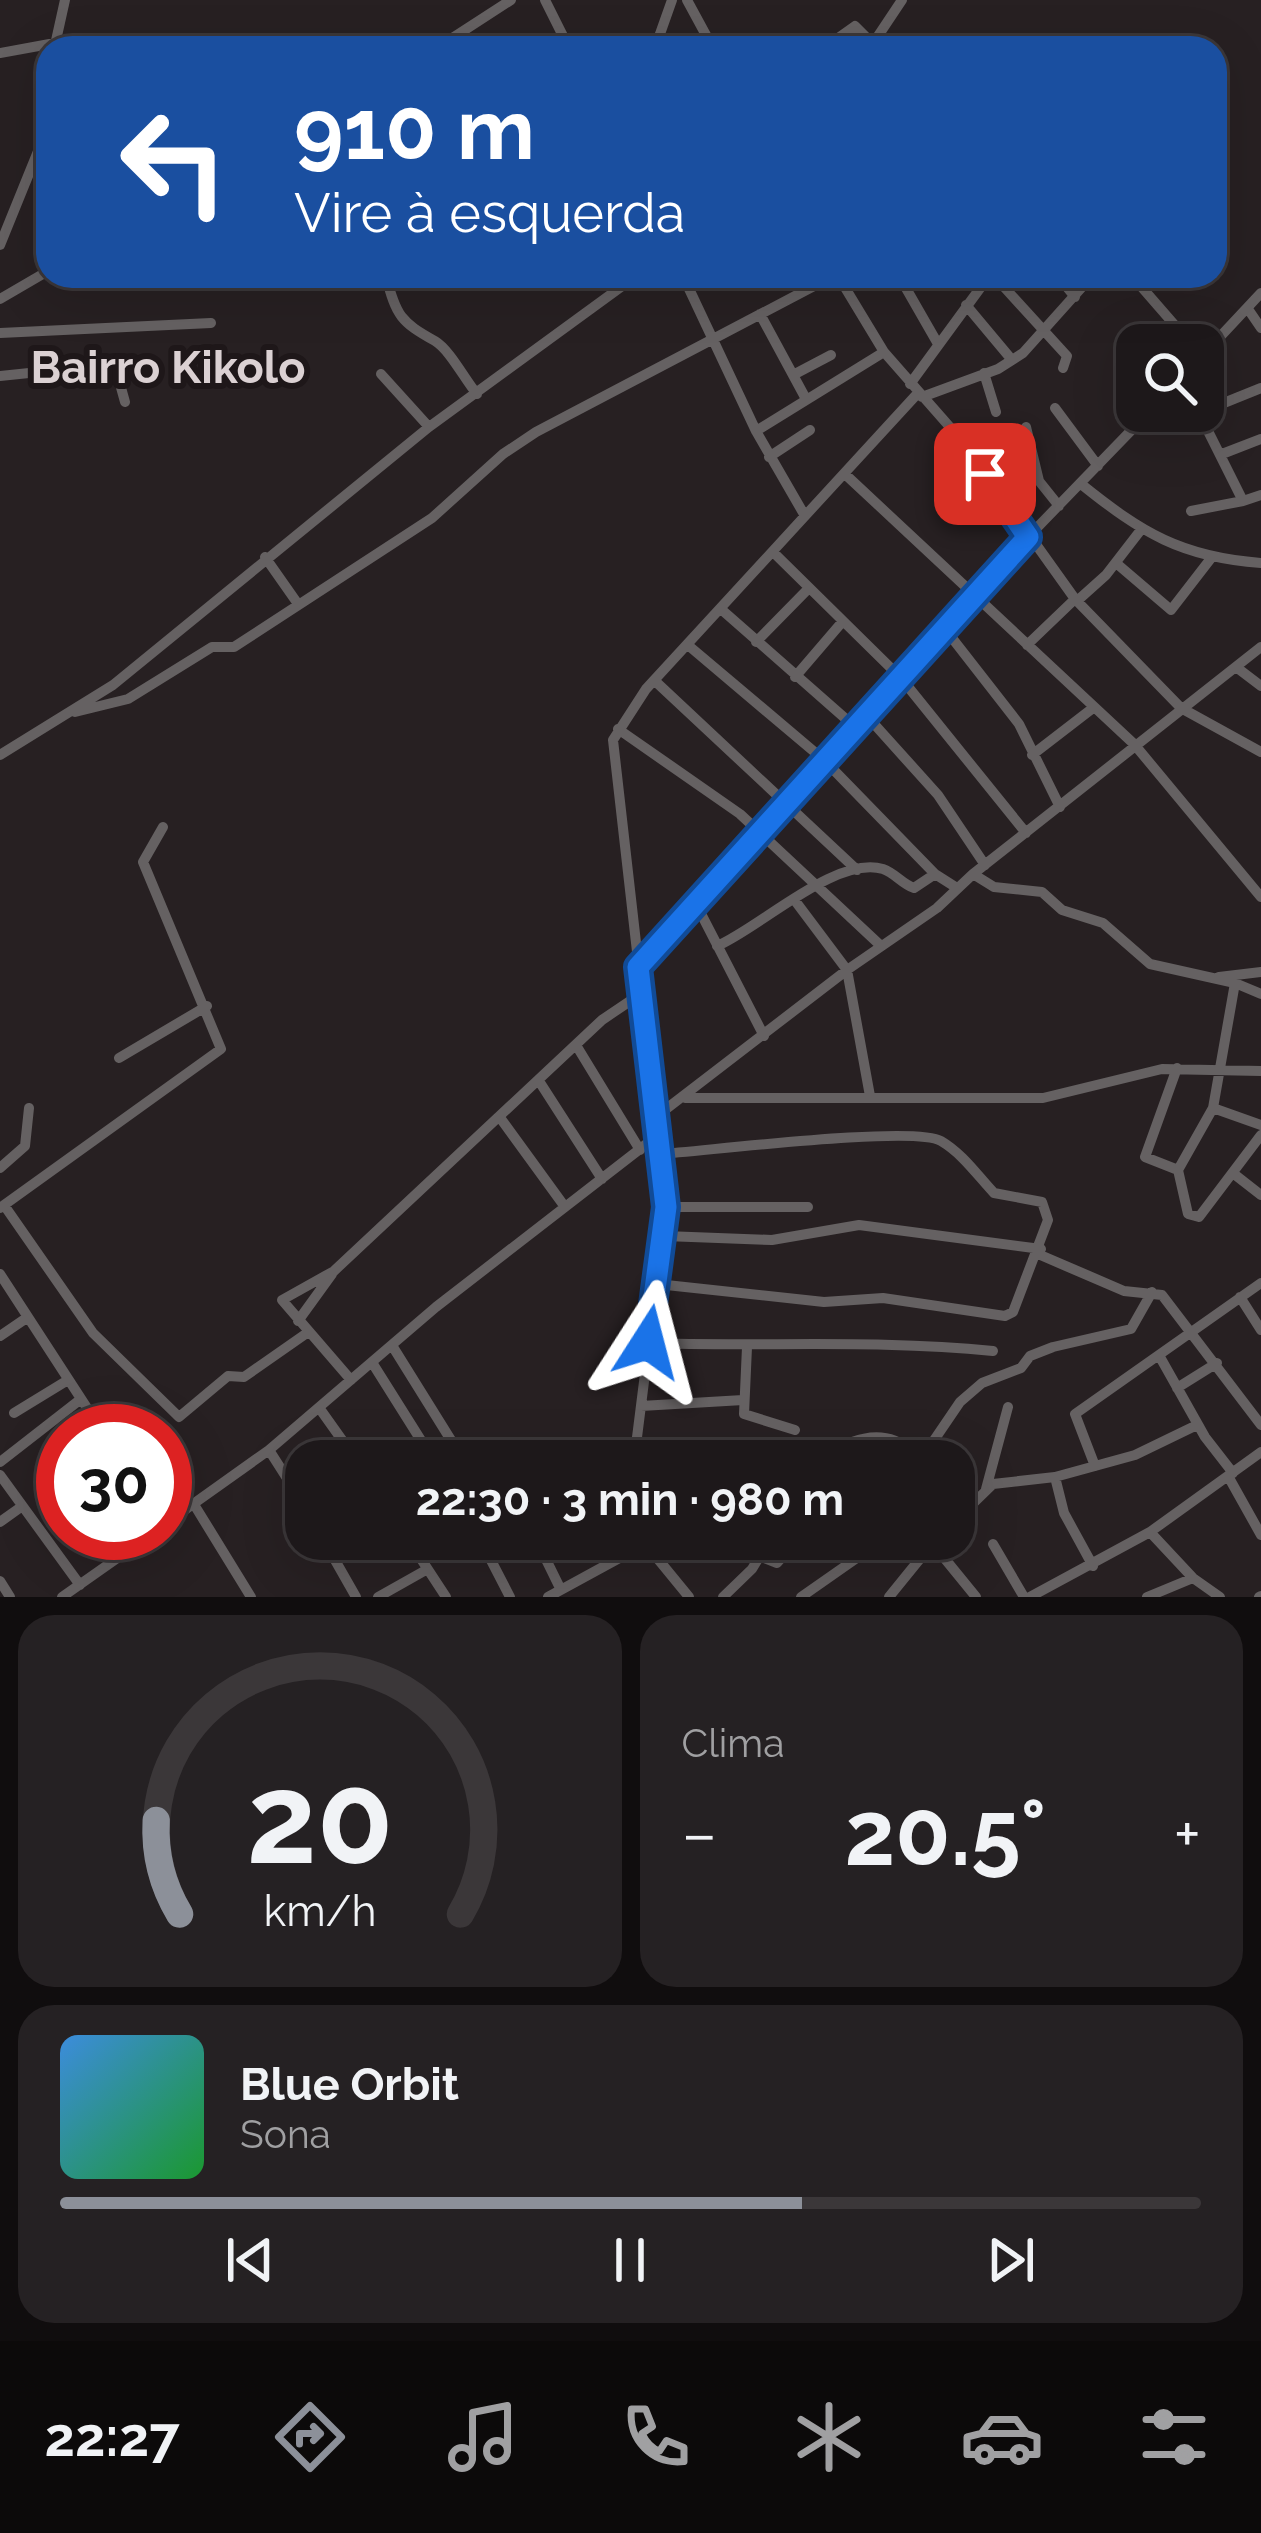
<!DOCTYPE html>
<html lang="pt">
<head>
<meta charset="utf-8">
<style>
  :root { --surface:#1d181a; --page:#252123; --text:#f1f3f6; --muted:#a0a0a2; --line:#3b3739; --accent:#8c9099 }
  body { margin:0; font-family:Raleway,sans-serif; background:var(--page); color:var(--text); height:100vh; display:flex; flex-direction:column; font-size:45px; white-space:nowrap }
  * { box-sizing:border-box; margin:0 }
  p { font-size:39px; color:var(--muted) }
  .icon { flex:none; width:66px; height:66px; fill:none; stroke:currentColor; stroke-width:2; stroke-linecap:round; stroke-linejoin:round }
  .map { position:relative; height:1597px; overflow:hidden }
  .panel { display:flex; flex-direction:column; gap:18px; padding:18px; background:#100d0e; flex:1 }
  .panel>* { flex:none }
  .hud { position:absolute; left:36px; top:36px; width:1191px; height:252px; border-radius:36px; box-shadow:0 12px 48px #0002,0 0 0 3px var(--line); background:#1a4fa0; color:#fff; overflow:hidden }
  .fabs { position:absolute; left:1116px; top:324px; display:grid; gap:24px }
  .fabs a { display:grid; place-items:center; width:108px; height:108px; border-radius:24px; background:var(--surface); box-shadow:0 12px 48px #0002,0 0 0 3px var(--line); font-size:60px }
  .speed { position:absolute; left:36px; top:1404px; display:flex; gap:24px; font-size:60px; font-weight:700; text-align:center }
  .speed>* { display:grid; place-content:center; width:156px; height:156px; border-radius:50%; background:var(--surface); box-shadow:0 12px 48px #0002,0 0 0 3px var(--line); line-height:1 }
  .speed .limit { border:18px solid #d22; background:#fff; color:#111 }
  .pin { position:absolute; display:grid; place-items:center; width:102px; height:102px; color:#fff; margin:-51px; border-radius:24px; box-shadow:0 6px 18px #0006 }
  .me { position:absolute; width:132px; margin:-66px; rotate:9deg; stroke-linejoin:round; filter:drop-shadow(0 0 9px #0008) }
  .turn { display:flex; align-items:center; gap:42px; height:252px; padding:0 60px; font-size:54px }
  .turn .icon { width:156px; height:156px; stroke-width:2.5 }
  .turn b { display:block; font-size:84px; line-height:102px }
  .big { font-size:90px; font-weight:700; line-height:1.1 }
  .panel .tile { flex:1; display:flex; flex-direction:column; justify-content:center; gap:18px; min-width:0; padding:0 42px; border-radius:36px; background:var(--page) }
  .panel .dial { align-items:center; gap:0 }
  .dial svg { height:312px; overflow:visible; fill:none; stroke:var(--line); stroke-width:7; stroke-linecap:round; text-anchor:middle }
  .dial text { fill:var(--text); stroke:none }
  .song { display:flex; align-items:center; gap:36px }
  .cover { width:144px; height:144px; border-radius:18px; background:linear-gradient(135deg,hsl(210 70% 55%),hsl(130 70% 35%)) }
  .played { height:12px; border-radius:6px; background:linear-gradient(90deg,var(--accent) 65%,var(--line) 65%) }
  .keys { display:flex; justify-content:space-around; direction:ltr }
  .heat { display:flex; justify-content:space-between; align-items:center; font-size:66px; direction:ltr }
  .panel .tiles { flex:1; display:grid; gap:18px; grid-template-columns:1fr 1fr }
  .tile:last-child { grid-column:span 2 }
  .trip { position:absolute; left:285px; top:1440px; width:690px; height:120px; border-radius:36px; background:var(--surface); box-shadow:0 12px 48px #0002,0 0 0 3px var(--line); font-weight:700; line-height:120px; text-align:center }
  .menu { display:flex; height:192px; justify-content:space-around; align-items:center; background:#0c0a0a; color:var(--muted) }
  .menu .icon { width:84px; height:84px }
  .menu .on { color:var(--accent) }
  .menu b { font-size:54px; color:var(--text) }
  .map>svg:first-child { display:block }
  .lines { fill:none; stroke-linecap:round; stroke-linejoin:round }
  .minor { stroke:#656162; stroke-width:10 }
  .route-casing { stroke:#114b97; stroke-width:30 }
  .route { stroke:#1a73e8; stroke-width:21 }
  .labels { text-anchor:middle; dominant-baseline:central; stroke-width:12; stroke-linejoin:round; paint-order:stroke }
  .district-label { font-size:45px; font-weight:bold; fill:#dbd1d3; stroke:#1e1719 }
</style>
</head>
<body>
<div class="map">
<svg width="1261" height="1597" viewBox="0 0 1261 1597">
  <rect width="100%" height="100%" fill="#272022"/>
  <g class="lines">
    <path class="minor" d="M545 0 569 48
      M687 0 713 48
      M55 45 65 0
      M872 45 902 0
      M437 48 511 0
      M655 48 672 0
      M824 48 855 26 873 44
      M0 53 55 43
      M0 245 41 144 48 106
      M386 276C396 316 401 322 435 341 450 350 465 380 477 394
      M683 276 756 431 805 516
      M838 276 884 352 963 442 1075 599 1181 708 1261 752
      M899 276 938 344
      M994 276 1067 356 1063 368
      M1058 276 1075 297
      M1132 276 1192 345
      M0 299 48 271
      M966 305 1012 360
      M1248 309 1261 328
      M760 314 806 399
      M0 333 211 323
      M1203 355 1261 293
      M984 373 996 412
      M381 374 429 427
      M793 375 831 355
      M0 376 106 365 117 373 125 402
      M910 384 989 276
      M922 397 998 369 1023 353 1092 276
      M1055 408 1098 466
      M1199 413 1261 388
      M1026 427 1039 481 1059 506
      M756 431 884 352
      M1222 454 1261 439
      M769 457 810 430
      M847 476 1134 744 1261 897
      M1081 484C1142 533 1181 557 1261 563
      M1243 501 1261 495
      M1191 511 1243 501 1198 411
      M774 553 901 678 1026 833
      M265 557 298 604
      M1116 563 1171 610 1212 557
      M1077 601 1106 575 1140 531
      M722 610 855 727
      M945 629 1019 724 1060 807
      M756 642 809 588
      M1027 645 1075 599
      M689 646 824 760 935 874 957 888
      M1236 667 1261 686
      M795 677 843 621
      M655 681 857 870
      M75 712 128 699 212 647H234L432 518 503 454 536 432 833 276
      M866 715 938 795 985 865
      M618 729 740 814 880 945
      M0 755 113 685 429 427 636 276
      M1032 755 1093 708
      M973 874 994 887 1042 892 1062 910 1103 923 1150 964 1235 983 1261 994
      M695 902 764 1036
      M796 902 847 970 870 1096
      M717 946C761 927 836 855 883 869 895 873 902 884 914 888L935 874
      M638 967 1028 537 1150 411
      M1219 977 1261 972
      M576 1045 640 1150
      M119 1058 207 1006
      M1177 1068 1145 1157 1178 1170
      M539 1081 602 1179
      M685 1098H1043L1162 1069 1261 1071
      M1213 1108 1261 1125
      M657 1116 847 970 937 908 973 874 1261 647
      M501 1119 565 1207
      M0 1168 25 1146 29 1108
      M1178 1170 1213 1108 1235 983
      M1178 1170 1188 1214 1199 1217 1261 1135
      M1234 1174 1261 1195
      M4 1205 93 1333 179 1417 228 1376 244 1377 307 1333
      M666 1207H808
      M0 1208 221 1049 143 862 163 827
      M665 1236 772 1240 859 1225 1041 1249
      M1038 1254 1124 1291 1162 1295 1261 1425
      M0 1274 102 1431
      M657 1284 824 1302 883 1298 1005 1316 1013 1312 1048 1220 1042 1202 994 1193C977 1175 963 1154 941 1141 914 1125 707 1151 660 1154
      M1240 1297 1261 1330
      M298 1321 332 1274
      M0 1336 28 1317
      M648 1343C763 1347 877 1339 993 1351
      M393 1347 464 1461
      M747 1347 744 1414 795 1430
      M1160 1357 1205 1437 1233 1473
      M373 1364 434 1461
      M351 1380 282 1300 334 1271 602 1020 642 993
      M1177 1388 1217 1363
      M641 1406 743 1400
      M320 1409 357 1461
      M14 1413 68 1380
      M269 1450 306 1508
      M588 1461 614 1449 637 1447
      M634 1461 666 1207 613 740 646 689 918 393
      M811 1461C844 1444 880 1423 911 1451
      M898 1461 911 1451 926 1452 960 1402 982 1383 1021 1368 1030 1356 1053 1347 1131 1329 1152 1292
      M0 1462 81 1399
      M1095 1466 1075 1414 1261 1283
      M0 1475 80 1585
      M1228 1476 1261 1535
      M1055 1477 1064 1513 1093 1566
      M986 1489 1008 1407
      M195 1506 251 1597
      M0 1522 21 1507
      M954 1522 993 1484 1055 1477 1135 1455 1197 1425
      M165 1524 269 1450 436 1307 658 1135
      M1150 1532 1193 1578 1220 1597
      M323 1539 356 1597
      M408 1539 446 1597
      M480 1539 510 1597
      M536 1539 560 1588
      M644 1542 689 1597
      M932 1543 976 1597
      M993 1544 1024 1597
      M759 1556 777 1563 798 1539
      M0 1581 10 1597
      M62 1597 153 1533
      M378 1597 426 1570
      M548 1597 645 1544
      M723 1597 752 1569 770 1539
      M801 1597 884 1539
      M889 1597 936 1539
      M1030 1597 1150 1532 1261 1452
      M1147 1597 1193 1578
      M1259 1597 1261 1596"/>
  </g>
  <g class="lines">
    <defs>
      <path id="route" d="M648 1342 666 1207 638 967 1028 537 985 474"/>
    </defs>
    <use href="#route" class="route-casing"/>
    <use href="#route" class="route"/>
  </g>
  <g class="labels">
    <g class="district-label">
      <text x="168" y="367">Bairro Kikolo</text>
    </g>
  </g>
</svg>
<div class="fabs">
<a><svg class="icon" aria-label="search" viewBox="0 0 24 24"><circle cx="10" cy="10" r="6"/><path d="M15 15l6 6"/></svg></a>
</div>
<div class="speed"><div class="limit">30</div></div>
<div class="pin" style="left:985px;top:474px;background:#d93025"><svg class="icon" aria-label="arrive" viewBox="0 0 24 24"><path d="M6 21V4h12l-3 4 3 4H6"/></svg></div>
<svg class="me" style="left:648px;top:1342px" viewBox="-20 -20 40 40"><path d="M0-17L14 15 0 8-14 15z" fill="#1a73e8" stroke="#fff" stroke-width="4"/></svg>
<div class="trip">22:30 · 3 min · 980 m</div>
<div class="hud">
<div class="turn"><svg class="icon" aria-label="left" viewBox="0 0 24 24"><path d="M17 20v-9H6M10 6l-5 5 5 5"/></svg><div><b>910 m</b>Vire à esquerda</div></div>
</div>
</div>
<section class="panel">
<div class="tiles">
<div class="tile dial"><svg viewBox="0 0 100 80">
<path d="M14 69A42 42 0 1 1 86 69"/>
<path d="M14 69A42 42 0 0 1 8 45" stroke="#8c9099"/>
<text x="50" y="56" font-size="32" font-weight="700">20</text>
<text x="50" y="72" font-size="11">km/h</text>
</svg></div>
<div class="tile"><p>Clima</p>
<div class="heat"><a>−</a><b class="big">20.5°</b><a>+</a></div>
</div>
<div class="tile">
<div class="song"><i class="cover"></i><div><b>Blue Orbit</b><p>Sona</p></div></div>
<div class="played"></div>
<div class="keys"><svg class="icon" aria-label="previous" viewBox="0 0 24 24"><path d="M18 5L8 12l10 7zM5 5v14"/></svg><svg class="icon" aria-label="pause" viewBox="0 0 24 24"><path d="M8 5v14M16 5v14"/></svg><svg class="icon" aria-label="next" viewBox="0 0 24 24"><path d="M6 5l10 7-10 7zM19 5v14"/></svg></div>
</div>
</div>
</section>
<nav class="menu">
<b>22:27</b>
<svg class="icon on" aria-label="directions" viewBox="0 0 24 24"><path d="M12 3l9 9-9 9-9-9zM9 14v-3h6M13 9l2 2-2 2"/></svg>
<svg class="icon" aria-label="music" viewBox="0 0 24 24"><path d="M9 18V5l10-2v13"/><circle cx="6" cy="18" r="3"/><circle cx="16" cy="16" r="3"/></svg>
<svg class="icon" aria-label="phone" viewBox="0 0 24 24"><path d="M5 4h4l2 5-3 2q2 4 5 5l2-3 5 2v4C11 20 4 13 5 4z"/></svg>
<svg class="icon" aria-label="climate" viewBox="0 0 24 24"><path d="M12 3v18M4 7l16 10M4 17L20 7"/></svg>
<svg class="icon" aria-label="car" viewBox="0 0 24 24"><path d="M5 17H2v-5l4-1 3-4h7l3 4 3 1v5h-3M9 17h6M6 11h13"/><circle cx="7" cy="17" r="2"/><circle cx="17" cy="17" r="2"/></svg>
<svg class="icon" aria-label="filters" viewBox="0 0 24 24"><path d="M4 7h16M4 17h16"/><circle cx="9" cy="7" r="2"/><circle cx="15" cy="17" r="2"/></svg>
</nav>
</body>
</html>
